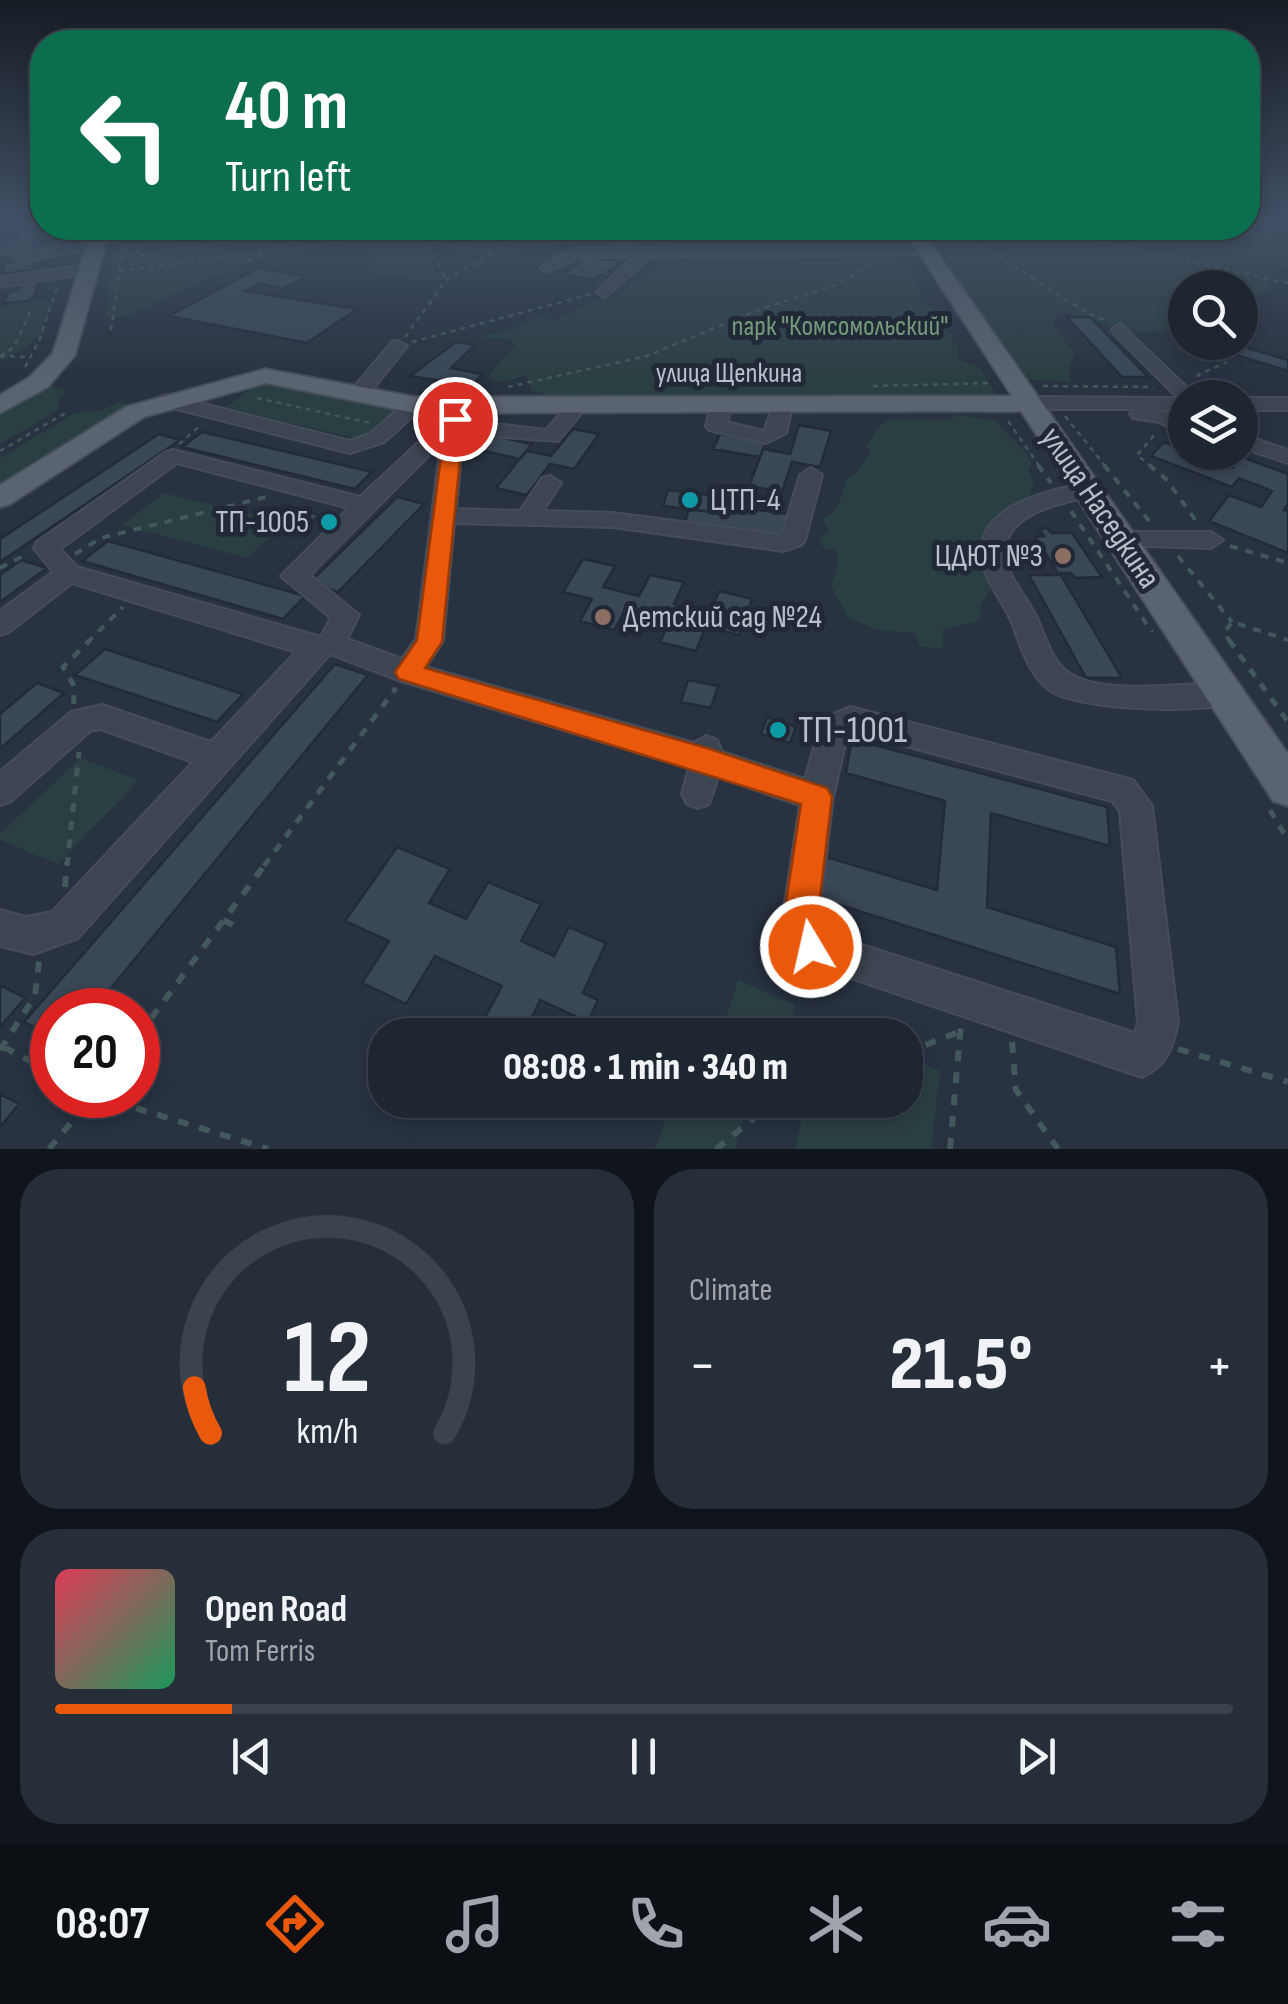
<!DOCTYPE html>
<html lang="en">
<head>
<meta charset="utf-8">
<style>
  :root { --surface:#1e2631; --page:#262e39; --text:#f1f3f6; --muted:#a1a5ab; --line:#3c434d; --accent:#ea580c }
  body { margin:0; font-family:"Sofia Sans Condensed",sans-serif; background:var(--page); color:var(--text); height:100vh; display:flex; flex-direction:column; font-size:38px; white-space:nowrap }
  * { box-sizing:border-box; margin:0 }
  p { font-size:32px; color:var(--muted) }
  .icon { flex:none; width:55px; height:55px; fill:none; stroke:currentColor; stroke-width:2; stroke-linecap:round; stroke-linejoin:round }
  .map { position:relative; height:1149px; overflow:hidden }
  .drawer { display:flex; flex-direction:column; gap:20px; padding:20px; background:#10151b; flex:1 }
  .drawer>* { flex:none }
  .hud { position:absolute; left:30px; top:30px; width:1230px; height:210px; border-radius:40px; box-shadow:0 5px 15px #0003,0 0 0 2px var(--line); background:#0b6e4f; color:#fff; overflow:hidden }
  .tools { position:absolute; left:1168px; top:270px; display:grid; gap:20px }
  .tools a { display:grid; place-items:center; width:90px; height:90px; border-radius:50%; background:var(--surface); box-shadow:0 5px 15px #0003,0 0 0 2px var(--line); font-size:50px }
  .speed { position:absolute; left:30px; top:988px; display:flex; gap:20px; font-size:50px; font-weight:700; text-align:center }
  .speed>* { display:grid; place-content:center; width:130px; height:130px; border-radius:50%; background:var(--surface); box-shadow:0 5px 15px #0003,0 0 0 2px var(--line); line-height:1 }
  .speed .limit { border:15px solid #d22; background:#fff; color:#111 }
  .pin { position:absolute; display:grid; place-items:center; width:85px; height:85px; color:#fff; margin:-42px; border:5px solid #fff; border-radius:50%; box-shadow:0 2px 10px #0007 }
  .me { position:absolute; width:110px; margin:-55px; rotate:351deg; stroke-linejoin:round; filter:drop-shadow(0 0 8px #0008) }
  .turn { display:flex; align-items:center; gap:35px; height:210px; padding:0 30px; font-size:45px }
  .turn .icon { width:130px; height:130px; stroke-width:2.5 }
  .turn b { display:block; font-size:70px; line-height:85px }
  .big { font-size:75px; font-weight:800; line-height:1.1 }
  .drawer .tile { flex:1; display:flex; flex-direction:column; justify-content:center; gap:15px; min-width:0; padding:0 35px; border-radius:40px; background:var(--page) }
  .drawer .dial { align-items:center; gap:0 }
  .dial svg { height:260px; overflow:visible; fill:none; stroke:var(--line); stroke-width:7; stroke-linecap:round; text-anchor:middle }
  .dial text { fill:var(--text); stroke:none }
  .song { display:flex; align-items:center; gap:30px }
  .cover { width:120px; height:120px; border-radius:15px; background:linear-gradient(135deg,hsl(350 70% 55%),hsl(150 70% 35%)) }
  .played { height:10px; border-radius:5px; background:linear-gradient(90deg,var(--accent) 15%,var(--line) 15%) }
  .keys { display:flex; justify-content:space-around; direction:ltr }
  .heat { display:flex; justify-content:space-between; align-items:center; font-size:55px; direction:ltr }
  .drawer .tiles { flex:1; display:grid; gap:20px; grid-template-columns:1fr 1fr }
  .tile:last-child { grid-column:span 2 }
  .trip { position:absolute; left:368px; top:1018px; width:555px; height:100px; border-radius:40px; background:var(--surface); box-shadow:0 5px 15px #0003,0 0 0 2px var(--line); font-weight:800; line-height:100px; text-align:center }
  .dock { display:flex; height:160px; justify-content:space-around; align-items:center; background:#0c0f14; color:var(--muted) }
  .dock .icon { width:70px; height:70px }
  .dock .on { color:var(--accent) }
  .dock b { font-size:45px; color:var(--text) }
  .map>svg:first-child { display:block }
  .green { fill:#2a3f42 }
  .building { fill:#3a4757; stroke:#232b38; stroke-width:2.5 }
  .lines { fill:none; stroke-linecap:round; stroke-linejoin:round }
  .minor-casing { stroke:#464d5a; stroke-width:4 }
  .major-casing { stroke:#464d5a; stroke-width:4 }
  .path-far3 { stroke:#43585a; stroke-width:2.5; stroke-dasharray:5 5; stroke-linecap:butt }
  .path-far2 { stroke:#43585a; stroke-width:4; stroke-dasharray:8 8; stroke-linecap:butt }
  .path-far1 { stroke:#43585a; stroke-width:5; stroke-dasharray:9 9; stroke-linecap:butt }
  .path { stroke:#43585a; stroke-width:6; stroke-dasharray:11 11; stroke-linecap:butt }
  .minor { fill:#3c4551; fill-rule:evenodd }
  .major { fill:#5a6471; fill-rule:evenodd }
  .route { fill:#ea580c; stroke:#983908; stroke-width:2.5 }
  .culture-dot { fill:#0f9aa8; stroke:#212936; stroke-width:4 }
  .education-dot { fill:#8d6e63; stroke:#212936; stroke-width:4 }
  .labels { text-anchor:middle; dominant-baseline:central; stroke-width:10; stroke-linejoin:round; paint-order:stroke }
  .far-park-label { font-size:28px; fill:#729a7b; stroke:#212936 }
  .far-street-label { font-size:28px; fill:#b9c0cb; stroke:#212936 }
  .poi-label { font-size:32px; fill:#b9c0cb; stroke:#212936; text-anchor:start }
  .street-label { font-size:32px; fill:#b9c0cb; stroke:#212936 }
  .near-poi-label { font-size:38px; fill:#b9c0cb; stroke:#212936; text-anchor:start }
</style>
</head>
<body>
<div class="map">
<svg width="1288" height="1149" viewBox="0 0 1288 1149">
  <rect width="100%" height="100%" fill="#283241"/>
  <path class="green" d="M123 228H133L127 239 165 235 188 228H559L506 259 425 248 436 272 453 271 458 277 433 282 373 273V252L340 247 281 257 261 255 132 314 114 318 106 316 113 260Z
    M810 228 888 229 890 244 884 252 899 259 917 279 914 283 922 295 919 301 932 308 943 322 938 326 954 336 950 342 958 347V359L980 368 996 394 555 405 544 394 531 391 526 375 502 383 488 376 515 345 508 339 476 337 505 332 536 317 557 320 587 302 619 295 636 281 662 268 702 255 692 249 699 238 710 237 725 247H740L754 238 811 241 810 238 824 233Z
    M925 228 1269 230 1288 234V266L1272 274 1275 277 1268 281 1267 291 1248 299 1254 303 1245 308 1244 320H1240V288H1185V326L1144 333 1060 312 1053 324 1074 353 1069 368 1070 382 1016 379 971 297C950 277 946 248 925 228Z
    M46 300 52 304 40 335 27 347 0 361V306Z
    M261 381 401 409 373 438 359 439 225 408Z
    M47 385 68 391 57 401 60 409 0 444V411Z
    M120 402 137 406 0 493V458L75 413 98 411Z
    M957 415 997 421C1006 438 1026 445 1032 465L1028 469 1034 485 1030 490 1034 504 1022 509 988 578 991 587 979 609 981 617 976 622 943 629V648L920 647 915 633 877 630 848 617 831 586C836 570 842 564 834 547L826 551 819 541 829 529 823 520 838 507 847 479 860 469 871 450 865 447C872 440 876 426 885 422 908 413 937 428 957 415Z
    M164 493 286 523 247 558 122 525Z
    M80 758 139 780 58 864 0 840V834Z
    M738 980 795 1005 786 1035H720Z
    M905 1057 940 1071 931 1149H795L806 1100H905Z
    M672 1100H736L747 1105 735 1149H655Z"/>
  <path class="building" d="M559 230 587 231 583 234 588 235 576 246 549 243 560 233H556Z
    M74 237 70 250 41 253 46 240Z
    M580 257 613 260 621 263 608 271H613L608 277 599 275 595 280 563 274 580 263 574 262Z
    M37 259 33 270 1 274 5 263Z
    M258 268 305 276 283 289 261 283 246 291 357 309 307 343 169 316Z
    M38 281 35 295 28 301 3 303 9 292 18 290 21 283Z
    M1067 317H1090L1148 377H1122Z
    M456 342 475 345 451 368 482 374 471 388 459 390 455 383 410 376Z
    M1195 342H1227L1288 360V371Z
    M799 425 831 431 820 467 792 462 782 492 749 486 763 449 790 454Z
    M573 429 599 434 574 469 550 464 527 495 496 488 526 451 551 456Z
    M202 432 372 472 355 489 182 447Z
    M159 434 180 440 0 562V539Z
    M720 434 766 442 760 457 713 449Z
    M488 435 532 444 520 459 475 449Z
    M1164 442 1233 468 1237 462 1224 457 1228 452 1288 474V504L1284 510 1288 511V553L1209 521 1229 495 1261 507 1272 491 1239 478 1232 487 1151 456Z
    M668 490 716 496 712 512 663 506Z
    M397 497 424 504 338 592 309 583Z
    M714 504 789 514 786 535 685 522 689 509 712 512Z
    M284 505 320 515 309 524 273 515Z
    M1047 528 1051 533H1072L1102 577 1075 578 1071 573H1058L1035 537 1044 536 1039 529Z
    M108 541 305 596 283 619 82 561Z
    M583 559 615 566 603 587 639 596 650 575 684 582 674 604 710 613 719 591 752 599 739 635 706 627 696 651 660 642 671 618 627 607 614 630 580 621 592 599 563 592Z
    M21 560 47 568 0 602V575Z
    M1029 575H1061L1122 678H1086Z
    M105 649 243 694 217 722 75 675Z
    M335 664 368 675 93 1010H52V1036L24 1022Z
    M688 680 718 686 711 708 681 702Z
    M37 683 64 693 0 749V714Z
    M767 717 796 727 790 743 761 734Z
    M852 739 1107 807 1110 846 991 813 987 907 1116 947 1120 994 818 898 826 857 937 890 945 801 846 773Z
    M397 847 450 869 429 903 466 919 488 882 541 904 521 941 554 956 569 927 606 943 583 993 598 1000 588 1022 540 1000 524 1035H484L477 1032 502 986 435 956 406 1004 362 983 389 941 345 921Z
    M0 985 25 998 0 1027Z
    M0 1094 19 1104 0 1127Z"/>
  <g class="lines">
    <defs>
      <path id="minor" d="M29 221H42L27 252 95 243 102 247 18 262 11 258 13 252 0 254V246L18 243Z
        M1276 221H1288V228Z
        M579 228H605L609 233 639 240C621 249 595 236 579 228Z
        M649 228H662L666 241 674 246H927L934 250 927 254 650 257 605 297 597 292 599 289 634 257H579L547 272 540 268C572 238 618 250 658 248Z
        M735 228H751L759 234 747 237Z
        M89 265 94 266V272L0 287V277Z
        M1120 324 1198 398H1185V410H1152L1171 413 1185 421V435L1159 422 1133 418 1130 414 1135 409H1029L1019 403 1029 397 1178 398 1114 333 1112 329Z
        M398 341 407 346 364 400H350V392L392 342Z
        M168 395 350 441 370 434 408 401 415 399 425 405 384 442 350 453 161 405V397Z
        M722 397 732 403 727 422 764 431 776 399H790L793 403 786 433 766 443 709 430 706 426 712 403Z
        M579 398 589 404 558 441 491 436 476 442H462L456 509 520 511 542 478 550 476 561 483 543 511 613 513 782 535 800 475 811 468 822 475 805 540 801 545 783 551 613 527 454 523 443 641 426 667 694 743 706 736 717 740 722 752 805 779 822 719 850 707 1133 780 1152 806 1178 1022C1173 1048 1167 1066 1142 1077L798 960 783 915 800 805 718 777 709 804 698 808 687 804 682 794 689 768 398 680 330 654 78 938 33 954 0 946V910L26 917 52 912 193 762 101 729 90 731 11 801 0 805V772L71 712 102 705 211 742 296 652 72 583 9 632 0 635V611L53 572 34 548 37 542 166 452 173 450 360 497 445 418 449 402 456 400 466 406 463 430 487 423 546 430 572 400ZM441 443 416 639 402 659 347 639 359 615 310 575ZM177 463 349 508 281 576 331 618 321 637 77 567 60 549ZM853 732 1112 801 1120 811 1138 1022 1135 1033 825 933 819 915 833 797 847 735Z
        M1240 398H1288V410H1240Z
        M1240 434 1288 450V463L1240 447Z
        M1087 483 1098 490 1095 495C1062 503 996 514 1006 561 1011 581 1027 598 1036 616 1047 639 1052 668 1078 678 1117 694 1183 683 1225 683L1235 686 1239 694 1235 702C1199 714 1088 710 1054 693 1030 680 1021 646 1012 623 1004 602 986 583 982 561 972 507 1049 490 1087 483Z
        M1122 532H1211L1223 540 1211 548 1114 545 1110 540 1114 535Z"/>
      <path id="major" d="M92 228H110L75 355 48 387 0 413V395L30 377 53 353Z
        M903 228H920L1288 754V806L1273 801 1021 411 415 413 266 383 144 417 10 504 0 507V485L126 407 265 369 415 397 1012 396Z"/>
    </defs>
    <use href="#minor" class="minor-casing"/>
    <use href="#major" class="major-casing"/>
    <path class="path-far3" d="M334 228 379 234
      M419 228 446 280
      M955 228 1087 313 1107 321
      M1039 228 1288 283
      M251 235 264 228
      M388 236 493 252
      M129 239 157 228
      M175 239 232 228
      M121 242 191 228
      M125 246 147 244
      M278 248 324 228
      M124 250 144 252
      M121 258 318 228
      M248 261 265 254
      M119 271 388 236
      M111 330 123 247 114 242
      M405 337 446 280 535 228
      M412 342 591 294
      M0 356 30 357
      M0 356 14 347 30 312
      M25 367 39 341 57 288
      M873 386 993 383
      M1043 386 1154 387
      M508 387 647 356 761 309 835 285 876 263
      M1198 387 1239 388
      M1198 387V375L1227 362
      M257 398 370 423
      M1065 416 1106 467
      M1008 421 1040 467
      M179 444 202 424
      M0 451 69 411
      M1152 467 1137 455 1157 432"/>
    <path class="path-far2" d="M1038 465 1051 483
      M1104 465 1150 522
      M1149 465 1166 479 1199 525
      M1071 511 1152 632
      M1230 546 1288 563
      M75 554 101 538 266 497
      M1178 556 1232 622
      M0 568 27 554
      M87 643 123 607
      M1231 643 1224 633 1232 622 1288 640"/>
    <path class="path-far1" d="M1229 640 1288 722
      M74 704 73 684 63 667 90 640
      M1270 810 1288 840
      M67 866 79 752
      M264 866 396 688"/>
    <path class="path" d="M65 887 67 863
      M223 920 241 929
      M138 1036 266 863
      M1012 1042 1016 1090 1058 1149
      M4 1047 52 1073
      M1178 1049 1288 1082
      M0 1050 35 996 39 961
      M905 1053 961 1031
      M94 1095 268 1149
      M49 1149 94 1095
      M716 1149 769 1106 785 1100
      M950 1149 961 1024"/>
    <use href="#minor" class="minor"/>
    <use href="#major" class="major"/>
  </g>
  <linearGradient id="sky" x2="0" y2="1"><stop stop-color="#161c24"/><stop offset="0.58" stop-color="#424f65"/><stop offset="1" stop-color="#424f65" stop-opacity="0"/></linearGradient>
  <rect width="1288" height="381" fill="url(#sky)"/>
  <path class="route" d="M455 413 464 419 442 642 425 668 707 748 827 788 832 797 818 915 828 947 823 959 811 964 799 959 784 915 801 804 399 679 395 672 417 640 446 419Z"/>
  <g class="culture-dot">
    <circle cx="690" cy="500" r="10"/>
    <circle cx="329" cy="522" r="10"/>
    <circle cx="778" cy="730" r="10"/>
  </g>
  <g class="education-dot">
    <circle cx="1063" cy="556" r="10"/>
    <circle cx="603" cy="617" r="10"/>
  </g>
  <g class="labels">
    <g class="far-park-label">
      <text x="840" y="326">парк "Комсомольский"</text>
    </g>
    <g class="far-street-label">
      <text x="729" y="373">улица Щепкина</text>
    </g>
    <g class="poi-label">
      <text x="710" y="500">ЦТП-4</text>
      <text x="309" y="522" text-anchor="end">ТП-1005</text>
      <text x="1043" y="556" text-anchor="end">ЦДЮТ №3</text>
      <text x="623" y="617">Детский сад №24</text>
    </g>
    <g class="street-label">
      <text transform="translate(1100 508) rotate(56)">улица Наседкина</text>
    </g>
    <g class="near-poi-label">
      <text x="798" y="730">ТП-1001</text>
    </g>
  </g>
</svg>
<div class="tools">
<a><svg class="icon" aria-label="search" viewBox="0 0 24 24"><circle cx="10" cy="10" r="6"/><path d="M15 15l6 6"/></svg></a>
<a><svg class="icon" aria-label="layers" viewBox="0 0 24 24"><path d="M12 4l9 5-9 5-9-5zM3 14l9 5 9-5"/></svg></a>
</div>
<div class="speed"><div class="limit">20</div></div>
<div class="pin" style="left:455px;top:419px;background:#d93025"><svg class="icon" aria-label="arrive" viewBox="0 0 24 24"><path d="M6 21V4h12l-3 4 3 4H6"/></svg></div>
<svg class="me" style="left:811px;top:947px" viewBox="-20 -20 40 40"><circle r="17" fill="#ea580c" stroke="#fff" stroke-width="3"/><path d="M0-11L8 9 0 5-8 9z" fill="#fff"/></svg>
<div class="trip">08:08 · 1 min · 340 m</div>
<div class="hud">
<div class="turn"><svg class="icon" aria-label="left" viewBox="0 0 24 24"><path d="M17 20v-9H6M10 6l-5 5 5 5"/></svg><div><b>40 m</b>Turn left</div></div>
</div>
</div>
<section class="drawer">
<div class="tiles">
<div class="tile dial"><svg viewBox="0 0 100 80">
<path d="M14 69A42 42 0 1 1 86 69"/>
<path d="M14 69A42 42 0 0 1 9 55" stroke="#ea580c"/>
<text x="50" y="56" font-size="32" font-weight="700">12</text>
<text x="50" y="72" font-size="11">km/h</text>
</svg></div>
<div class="tile"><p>Climate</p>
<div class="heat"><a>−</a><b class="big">21.5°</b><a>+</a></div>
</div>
<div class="tile">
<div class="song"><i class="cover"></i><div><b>Open Road</b><p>Tom Ferris</p></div></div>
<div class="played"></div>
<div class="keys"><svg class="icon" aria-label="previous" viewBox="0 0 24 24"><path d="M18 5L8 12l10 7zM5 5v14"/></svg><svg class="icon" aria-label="pause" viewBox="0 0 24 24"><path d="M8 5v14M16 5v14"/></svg><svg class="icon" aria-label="next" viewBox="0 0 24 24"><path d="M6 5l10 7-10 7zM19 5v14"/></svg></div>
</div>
</div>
</section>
<nav class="dock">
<b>08:07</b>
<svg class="icon on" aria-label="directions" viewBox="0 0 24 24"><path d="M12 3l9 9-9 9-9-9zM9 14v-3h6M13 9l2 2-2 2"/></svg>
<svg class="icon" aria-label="music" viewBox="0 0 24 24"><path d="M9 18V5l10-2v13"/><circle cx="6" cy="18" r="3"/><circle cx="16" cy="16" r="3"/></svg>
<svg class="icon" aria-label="phone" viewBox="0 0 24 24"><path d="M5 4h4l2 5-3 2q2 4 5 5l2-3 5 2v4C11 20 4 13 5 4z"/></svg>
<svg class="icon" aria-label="climate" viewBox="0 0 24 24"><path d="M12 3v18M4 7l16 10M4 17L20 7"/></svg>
<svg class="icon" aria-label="car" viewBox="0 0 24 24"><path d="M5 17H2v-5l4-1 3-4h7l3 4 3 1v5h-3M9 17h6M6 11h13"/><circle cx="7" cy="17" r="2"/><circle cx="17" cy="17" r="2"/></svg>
<svg class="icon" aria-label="filters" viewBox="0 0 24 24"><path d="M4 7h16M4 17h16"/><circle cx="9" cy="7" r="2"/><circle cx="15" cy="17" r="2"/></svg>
</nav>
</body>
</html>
